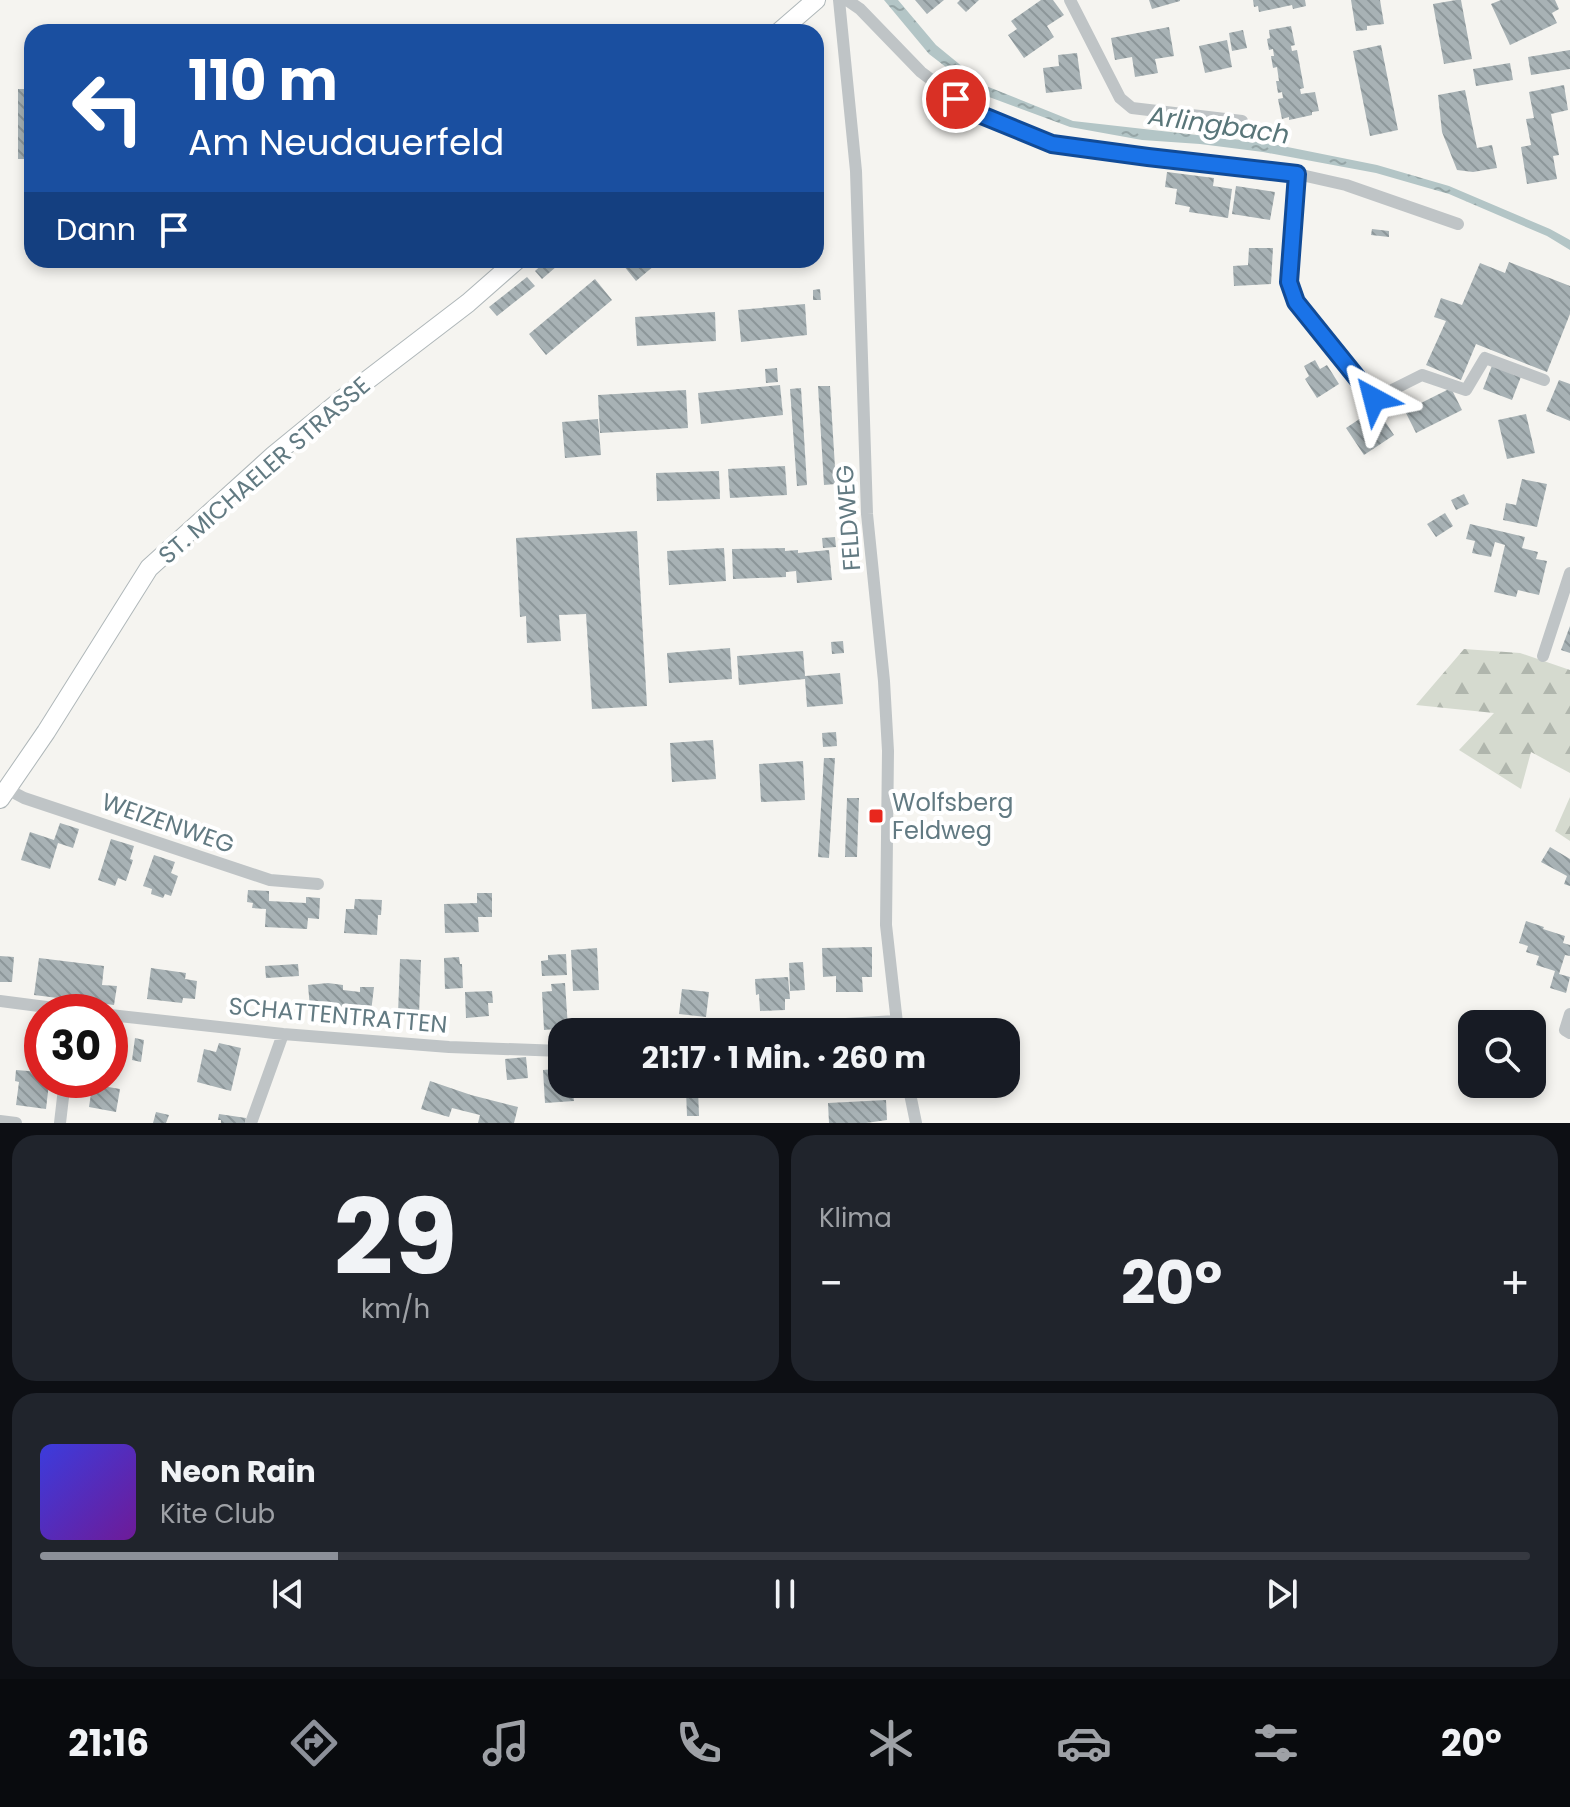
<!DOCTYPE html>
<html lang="de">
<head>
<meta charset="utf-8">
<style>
  :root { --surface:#171b24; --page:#20242c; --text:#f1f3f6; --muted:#9ea1a6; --line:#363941; --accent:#8c9099 }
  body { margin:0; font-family:Poppins,sans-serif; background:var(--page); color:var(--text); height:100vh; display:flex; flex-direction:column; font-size:30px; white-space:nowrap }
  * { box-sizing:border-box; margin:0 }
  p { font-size:26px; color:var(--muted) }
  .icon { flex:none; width:44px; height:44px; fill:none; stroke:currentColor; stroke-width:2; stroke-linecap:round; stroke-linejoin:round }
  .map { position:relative; height:1123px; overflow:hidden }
  .panel { display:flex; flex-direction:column; gap:12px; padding:12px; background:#0d0f14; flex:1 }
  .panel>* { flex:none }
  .hud { position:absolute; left:24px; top:24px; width:800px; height:244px; border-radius:24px; box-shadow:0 4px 12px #0003; background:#1a4fa0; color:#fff; overflow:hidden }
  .controls { position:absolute; left:1458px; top:1010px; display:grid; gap:16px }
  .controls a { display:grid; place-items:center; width:88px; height:88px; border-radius:16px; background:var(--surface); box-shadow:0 4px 12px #0003; font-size:40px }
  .speed { position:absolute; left:24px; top:994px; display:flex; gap:16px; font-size:40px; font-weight:700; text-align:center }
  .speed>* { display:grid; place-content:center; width:104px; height:104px; border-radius:50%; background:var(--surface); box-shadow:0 4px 12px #0003; line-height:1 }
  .speed .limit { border:12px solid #d22; background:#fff; color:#111 }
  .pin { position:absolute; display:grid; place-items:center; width:68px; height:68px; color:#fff; margin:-34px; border:4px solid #fff; border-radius:50%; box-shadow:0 2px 8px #0007 }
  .me { position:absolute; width:88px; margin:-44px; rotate:322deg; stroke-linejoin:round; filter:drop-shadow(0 0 6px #0008) }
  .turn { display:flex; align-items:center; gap:28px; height:168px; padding:0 32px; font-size:36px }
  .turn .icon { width:104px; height:104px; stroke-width:2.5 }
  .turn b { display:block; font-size:56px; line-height:68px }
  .then { display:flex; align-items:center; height:76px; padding:0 32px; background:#0003; gap:16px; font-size:30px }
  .big { font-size:60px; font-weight:700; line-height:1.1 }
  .panel .card { flex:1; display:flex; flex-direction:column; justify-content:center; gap:12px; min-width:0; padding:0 28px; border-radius:24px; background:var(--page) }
  .panel .dial { align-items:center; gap:0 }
  .dial b { font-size:104px; line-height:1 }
  .song { display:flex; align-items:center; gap:24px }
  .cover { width:96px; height:96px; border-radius:12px; background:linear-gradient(135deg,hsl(240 70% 55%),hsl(280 70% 35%)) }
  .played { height:8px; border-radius:4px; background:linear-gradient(90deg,var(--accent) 20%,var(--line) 20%) }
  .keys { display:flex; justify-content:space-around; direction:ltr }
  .heat { display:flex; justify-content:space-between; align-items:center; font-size:44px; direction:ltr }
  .panel .tiles { flex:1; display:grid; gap:12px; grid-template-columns:1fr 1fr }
  .card:last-child { grid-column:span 2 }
  .trip { position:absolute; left:548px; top:1018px; width:472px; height:80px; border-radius:24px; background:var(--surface); box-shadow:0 4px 12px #0003; font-weight:700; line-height:80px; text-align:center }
  .tabs { display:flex; height:128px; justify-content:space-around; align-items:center; background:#090b0e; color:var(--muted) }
  .tabs .icon { width:56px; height:56px }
  .tabs .on { color:var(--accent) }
  .tabs b { font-size:36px; color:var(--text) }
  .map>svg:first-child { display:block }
  .forest { fill:url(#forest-firs) }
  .water { fill:url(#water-ripples) }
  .building { fill:url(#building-back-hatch) }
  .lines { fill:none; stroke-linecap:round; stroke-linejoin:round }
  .secondary-casing { stroke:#afb7b9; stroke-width:20 }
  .street { stroke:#bfc4c6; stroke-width:12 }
  .secondary { stroke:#fff; stroke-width:18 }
  .route-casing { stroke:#114b97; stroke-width:20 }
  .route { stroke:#1a73e8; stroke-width:14 }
  .poi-dot { fill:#e8271d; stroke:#fff; stroke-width:3 }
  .labels { text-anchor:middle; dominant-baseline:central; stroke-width:8; stroke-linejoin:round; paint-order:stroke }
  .street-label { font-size:24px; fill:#627a82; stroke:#fff }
  .poi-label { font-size:24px; fill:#627a82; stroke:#fff; text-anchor:start }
  .water-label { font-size:26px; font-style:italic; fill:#597679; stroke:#fff }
</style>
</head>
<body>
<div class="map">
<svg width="1570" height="1123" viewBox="0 0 1570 1123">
  <defs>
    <pattern id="forest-firs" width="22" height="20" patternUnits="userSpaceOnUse" patternTransform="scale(2)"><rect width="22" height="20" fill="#d5dacf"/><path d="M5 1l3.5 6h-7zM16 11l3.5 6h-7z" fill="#b0b6ad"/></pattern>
    <pattern id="water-ripples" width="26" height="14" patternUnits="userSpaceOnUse" patternTransform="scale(2)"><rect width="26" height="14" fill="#b3c5c6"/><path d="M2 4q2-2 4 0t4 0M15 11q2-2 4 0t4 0" fill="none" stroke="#95a5a6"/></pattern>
    <pattern id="building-back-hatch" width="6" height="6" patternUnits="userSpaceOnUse" patternTransform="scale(2)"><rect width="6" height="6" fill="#a8b2b5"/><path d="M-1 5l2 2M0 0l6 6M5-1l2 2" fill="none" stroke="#8c9699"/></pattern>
  </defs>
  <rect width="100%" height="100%" fill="#f5f4f0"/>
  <path class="forest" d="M1464 649 1520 653 1570 670V773L1531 752 1521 789 1459 750 1494 713 1416 705Z
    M1570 797V841L1555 831Z"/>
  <path class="water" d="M884 0H898L936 45 986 86 1073 121 1268 143 1377 165 1449 186 1550 229 1570 240V250L1547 236 1449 194 1376 173 1263 152 1200 144 1142 140 1070 127 981 94 929 54Z"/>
  <path class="building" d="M915 0H944L927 14Z
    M960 0H979L966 12 957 3Z
    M1041 0H1053L1064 15 1047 26 1054 37 1024 58 1008 35 1017 29 1011 21Z
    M1149 0H1180V1L1152 9Z
    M1253 0H1305L1306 6 1293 9 1292 5 1259 12 1258 6 1254 7Z
    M1351 0H1380L1384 24 1367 26V30L1356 31Z
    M1456 0H1461L1472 59 1444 64 1433 4Z
    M1501 0H1555L1559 9 1552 13 1557 23 1510 45 1491 4Z
    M1291 26 1295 45 1291 46 1292 51 1297 50 1304 88 1300 89 1301 94 1315 92 1319 111 1312 112V115L1289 120V117L1282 119 1278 99 1283 98 1282 92 1278 93 1276 81H1279L1277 67 1273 68 1271 56H1274L1273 49 1269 50 1267 39 1270 38 1269 30Z
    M1169 27 1174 56 1155 59 1158 73 1135 77 1132 57 1115 60 1111 38Z
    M1243 30 1247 48 1232 51 1229 33Z
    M1227 40 1232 67 1205 73 1199 46Z
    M1381 45 1398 130 1370 136 1353 51Z
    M1570 50V69L1531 75 1528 57Z
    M1077 53 1082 89 1046 93 1043 68 1059 66 1058 55Z
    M1510 63 1513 80 1476 86 1473 69Z
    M1564 85 1568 110 1551 114 1559 155 1553 156 1557 179 1527 184 1521 147 1531 145 1526 119 1534 118 1529 92Z
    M18 89H32V159H18Z
    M1465 90 1477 148 1492 145 1497 168 1473 172 1457 170 1442 132 1438 95Z
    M1167 172 1214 178 1213 186 1232 189 1228 218 1189 212 1190 207 1175 204 1177 189 1165 187Z
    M1236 186 1275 192 1270 220 1232 214Z
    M1372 229 1389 231V237L1371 235Z
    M1249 248H1273L1271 284 1234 286 1233 266 1248 265Z
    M547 260H564L542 279 535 271Z
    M619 260H661L636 281Z
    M730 260H754V263H730Z
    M1509 262 1570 286V314L1547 372 1476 344 1461 380 1426 365 1446 321 1434 317 1441 298 1462 305 1480 263 1505 273Z
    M527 277 535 286 497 316 489 307Z
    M595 279 612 300 546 355 529 334Z
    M820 289 821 300H813V290Z
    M805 304 807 335 741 342 738 310Z
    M715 312 716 341 637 346 635 317Z
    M1315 360 1320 369 1327 365 1339 384 1317 398 1305 379 1309 376 1304 366Z
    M1493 363 1522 374 1512 400 1483 389Z
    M777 368 778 382 766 383 765 369Z
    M1559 380 1570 384V421L1546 411Z
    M780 385 783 415 701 424 698 393Z
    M818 386H830L836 484 824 485Z
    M801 388 807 485 797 486 790 389Z
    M1451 388 1462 410 1416 433 1405 411Z
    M686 390 688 428 600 433 598 395Z
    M1376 408 1394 435 1364 455 1346 428Z
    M1526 414 1535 453 1507 459 1498 420Z
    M598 419 601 455 565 458 562 422Z
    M785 466 787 495 730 498 728 469Z
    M719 471 720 499 657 501 656 473Z
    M1522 479 1547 484 1537 527 1503 520 1506 503 1516 505Z
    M1464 494 1469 504 1456 510 1451 500Z
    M1445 513 1453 526 1436 537 1427 524Z
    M1470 524 1525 537 1522 548 1538 552 1536 559 1547 561 1539 595 1518 590 1516 597 1494 592 1505 545 1495 542 1491 557 1472 553 1475 541 1466 539Z
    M637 531 647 706 592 709 586 614 559 615 561 641 527 643 526 616 520 617 516 538Z
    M835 537 836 547 823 548 822 538Z
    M724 548 726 581 669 585 667 551Z
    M785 548V551L798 550V553L829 550 832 580 797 583 796 571 786 572V577L733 579 732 549Z
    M1570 626V653L1561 650Z
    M843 641 844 653 832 654 831 642Z
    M730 648 732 679 669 683 667 653Z
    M803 651 805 676 840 673 843 704 807 707 805 679 739 685 737 656Z
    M836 732 837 746 823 747 822 733Z
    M713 740 716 779 672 782 670 743Z
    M824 758H835L829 858 818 857Z
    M803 761 805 800 761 802 759 764Z
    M847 798H859L857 857H845Z
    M60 823 79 829 73 848 58 843 50 869 21 860 30 832 54 840Z
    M111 839 134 846 130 859 133 860 126 881 118 878 115 886 98 880Z
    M1550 847 1570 859V886L1564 884 1567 876 1541 862Z
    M154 855 175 862 171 873 178 876 171 896 165 894 163 898 151 894 152 889 143 886Z
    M248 890 269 891V901L306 903V897L320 898 319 919 308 918 307 929 265 927 266 909 252 908 253 903 247 902Z
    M477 893H492V917H478L479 932 445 933 444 904 477 903Z
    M355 899 382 900 381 915H378L377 935 344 933 346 909H354Z
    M1526 921 1544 927 1543 929 1565 936 1563 943 1570 945V956L1565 955 1559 974 1570 977 1566 993 1550 988 1555 971 1536 965 1539 956 1526 952 1528 946 1519 943Z
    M872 947V977H862L863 992H836V976L823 977 822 948Z
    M597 948 599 990 573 991 571 950Z
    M566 954 567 975 542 976 541 961 548 960V955Z
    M0 956 14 957 12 982H0Z
    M459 957 460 964H462L463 988 445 989 444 958Z
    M39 958 104 966 102 985 117 986 114 1005 34 995Z
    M400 959 421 960 419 1015 398 1014Z
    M803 962 805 990 790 991 789 963Z
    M298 964 299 976 266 978 265 966Z
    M151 968 186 973 185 979 197 981 195 999 183 998 182 1003 147 999Z
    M788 977 790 999H785V1010L760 1011 759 994 756 995 755 979Z
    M328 983 343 985V990L360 992V987H374L369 1029 346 1026 345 1013 329 1011V1007L310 1008 308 985Z
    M565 983 568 1028 544 1030 542 992 552 991 551 984Z
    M682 989 709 992 706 1017 679 1014Z
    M492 991 493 1003H488L489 1016 466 1018 465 992Z
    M110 1025 123 1026 119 1054 110 1052Z
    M135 1038 144 1040 141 1062 132 1060Z
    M219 1043 241 1048 231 1091 197 1082 204 1049 216 1052Z
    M526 1057 528 1078 507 1080 505 1059Z
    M562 1062V1084H572L574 1101 545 1103 543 1070 554 1069 553 1063Z
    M16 1070 40 1072 39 1081 49 1083 46 1109 16 1105 19 1082 15 1081Z
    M93 1080H109L108 1087 120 1089 116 1112 89 1107Z
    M430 1081 471 1095 518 1107 514 1123H478L480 1115 452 1108 449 1117 421 1109Z
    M585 1084H602L603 1094 586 1095Z
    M637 1084H661V1096H637Z
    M698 1089 699 1116H687L686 1090Z
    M886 1100 887 1120 866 1123H829L828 1103Z
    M156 1112 169 1115 166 1123H153Z
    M219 1114 246 1118 245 1123H221V1120H218Z"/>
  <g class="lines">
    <defs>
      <path id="secondary" d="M779 32 816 0
        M0 799 46 732 149 568 274 455 340 401 468 303 517 260"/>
    </defs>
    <use href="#secondary" class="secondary-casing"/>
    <path class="street" d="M839 0 856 171 867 514 884 681 888 751 886 925 898 1032
      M847 0 860 9 921 72 974 112 1052 144 1148 157 1297 174 1346 185 1458 224
      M1070 0 1120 98 1132 108 1242 121
      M1297 174 1289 282 1296 302 1374 399 1422 375 1466 390 1485 358 1544 380
      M1543 656 1570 573
      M7 789 24 798 270 880 318 884
      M0 1001 85 1012
      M1570 1014 1565 1030 1570 1033
      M110 1015 283 1034 449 1047 562 1051
      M711 1032 896 1021
      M908 1084 916 1123
      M0 1121 16 1123
      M60 1123 65 1080
      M251 1123 283 1034"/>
    <use href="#secondary" class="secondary"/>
  </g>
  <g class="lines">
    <defs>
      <path id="route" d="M956 99 974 112 1052 144 1148 157 1297 174 1289 282 1296 302 1374 399"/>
    </defs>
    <use href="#route" class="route-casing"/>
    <use href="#route" class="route"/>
  </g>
  <rect class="poi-dot" x="868" y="808" width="16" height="16" rx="4"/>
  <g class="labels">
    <g class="street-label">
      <text transform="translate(264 470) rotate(-41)">ST. MICHAELER STRASSE</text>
      <text transform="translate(848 518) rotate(-94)">FELDWEG</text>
      <text transform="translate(168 823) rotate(19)">WEIZENWEG</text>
      <text transform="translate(338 1015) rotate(5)">SCHATTENTRATTEN</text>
    </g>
    <g class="poi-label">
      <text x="892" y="802">Wolfsberg<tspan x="892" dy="28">Feldweg</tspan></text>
    </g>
    <g class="water-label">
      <text transform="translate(1219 125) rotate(8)">Arlingbach</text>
    </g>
  </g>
</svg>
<div class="controls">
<a><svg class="icon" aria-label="search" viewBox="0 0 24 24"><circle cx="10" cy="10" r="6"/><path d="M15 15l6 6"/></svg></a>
</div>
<div class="speed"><div class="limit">30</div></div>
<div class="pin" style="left:956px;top:99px;background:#d93025"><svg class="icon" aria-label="arrive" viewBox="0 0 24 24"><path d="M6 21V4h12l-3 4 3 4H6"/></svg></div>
<svg class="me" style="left:1374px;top:399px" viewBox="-20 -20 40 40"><path d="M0-17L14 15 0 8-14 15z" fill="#1a73e8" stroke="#fff" stroke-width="4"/></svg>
<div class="trip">21:17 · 1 Min. · 260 m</div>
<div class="hud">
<div class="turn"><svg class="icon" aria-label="left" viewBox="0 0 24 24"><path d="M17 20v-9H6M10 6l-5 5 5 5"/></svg><div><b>110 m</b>Am Neudauerfeld</div></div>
<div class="then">Dann<svg class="icon" aria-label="arrive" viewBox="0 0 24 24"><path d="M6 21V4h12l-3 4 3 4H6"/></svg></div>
</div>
</div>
<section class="panel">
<div class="tiles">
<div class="card dial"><b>29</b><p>km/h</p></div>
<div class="card"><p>Klima</p>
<div class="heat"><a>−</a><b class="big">20°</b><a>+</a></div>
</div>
<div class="card">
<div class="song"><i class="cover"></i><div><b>Neon Rain</b><p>Kite Club</p></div></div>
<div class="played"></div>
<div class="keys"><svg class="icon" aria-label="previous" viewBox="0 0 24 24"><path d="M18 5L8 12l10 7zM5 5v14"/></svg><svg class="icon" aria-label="pause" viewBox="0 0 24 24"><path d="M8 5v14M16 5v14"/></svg><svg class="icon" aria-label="next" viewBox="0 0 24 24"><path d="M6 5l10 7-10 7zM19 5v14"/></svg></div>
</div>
</div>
</section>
<nav class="tabs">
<b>21:16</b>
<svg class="icon on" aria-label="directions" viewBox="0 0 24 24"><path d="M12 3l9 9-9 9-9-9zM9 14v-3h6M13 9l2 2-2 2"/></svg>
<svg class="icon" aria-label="music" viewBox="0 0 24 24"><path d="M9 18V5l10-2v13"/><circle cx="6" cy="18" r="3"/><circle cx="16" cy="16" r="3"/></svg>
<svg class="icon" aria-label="phone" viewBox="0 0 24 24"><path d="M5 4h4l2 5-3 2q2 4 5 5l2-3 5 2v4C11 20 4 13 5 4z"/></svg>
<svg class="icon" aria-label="climate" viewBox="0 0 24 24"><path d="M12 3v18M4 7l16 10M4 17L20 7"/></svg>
<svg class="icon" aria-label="car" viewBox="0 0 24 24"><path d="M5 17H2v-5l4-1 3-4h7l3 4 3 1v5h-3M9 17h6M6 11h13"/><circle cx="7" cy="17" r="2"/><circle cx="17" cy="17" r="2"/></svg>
<svg class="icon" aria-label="filters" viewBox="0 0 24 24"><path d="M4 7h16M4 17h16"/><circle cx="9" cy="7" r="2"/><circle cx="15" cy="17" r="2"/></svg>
<b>20°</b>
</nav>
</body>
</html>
